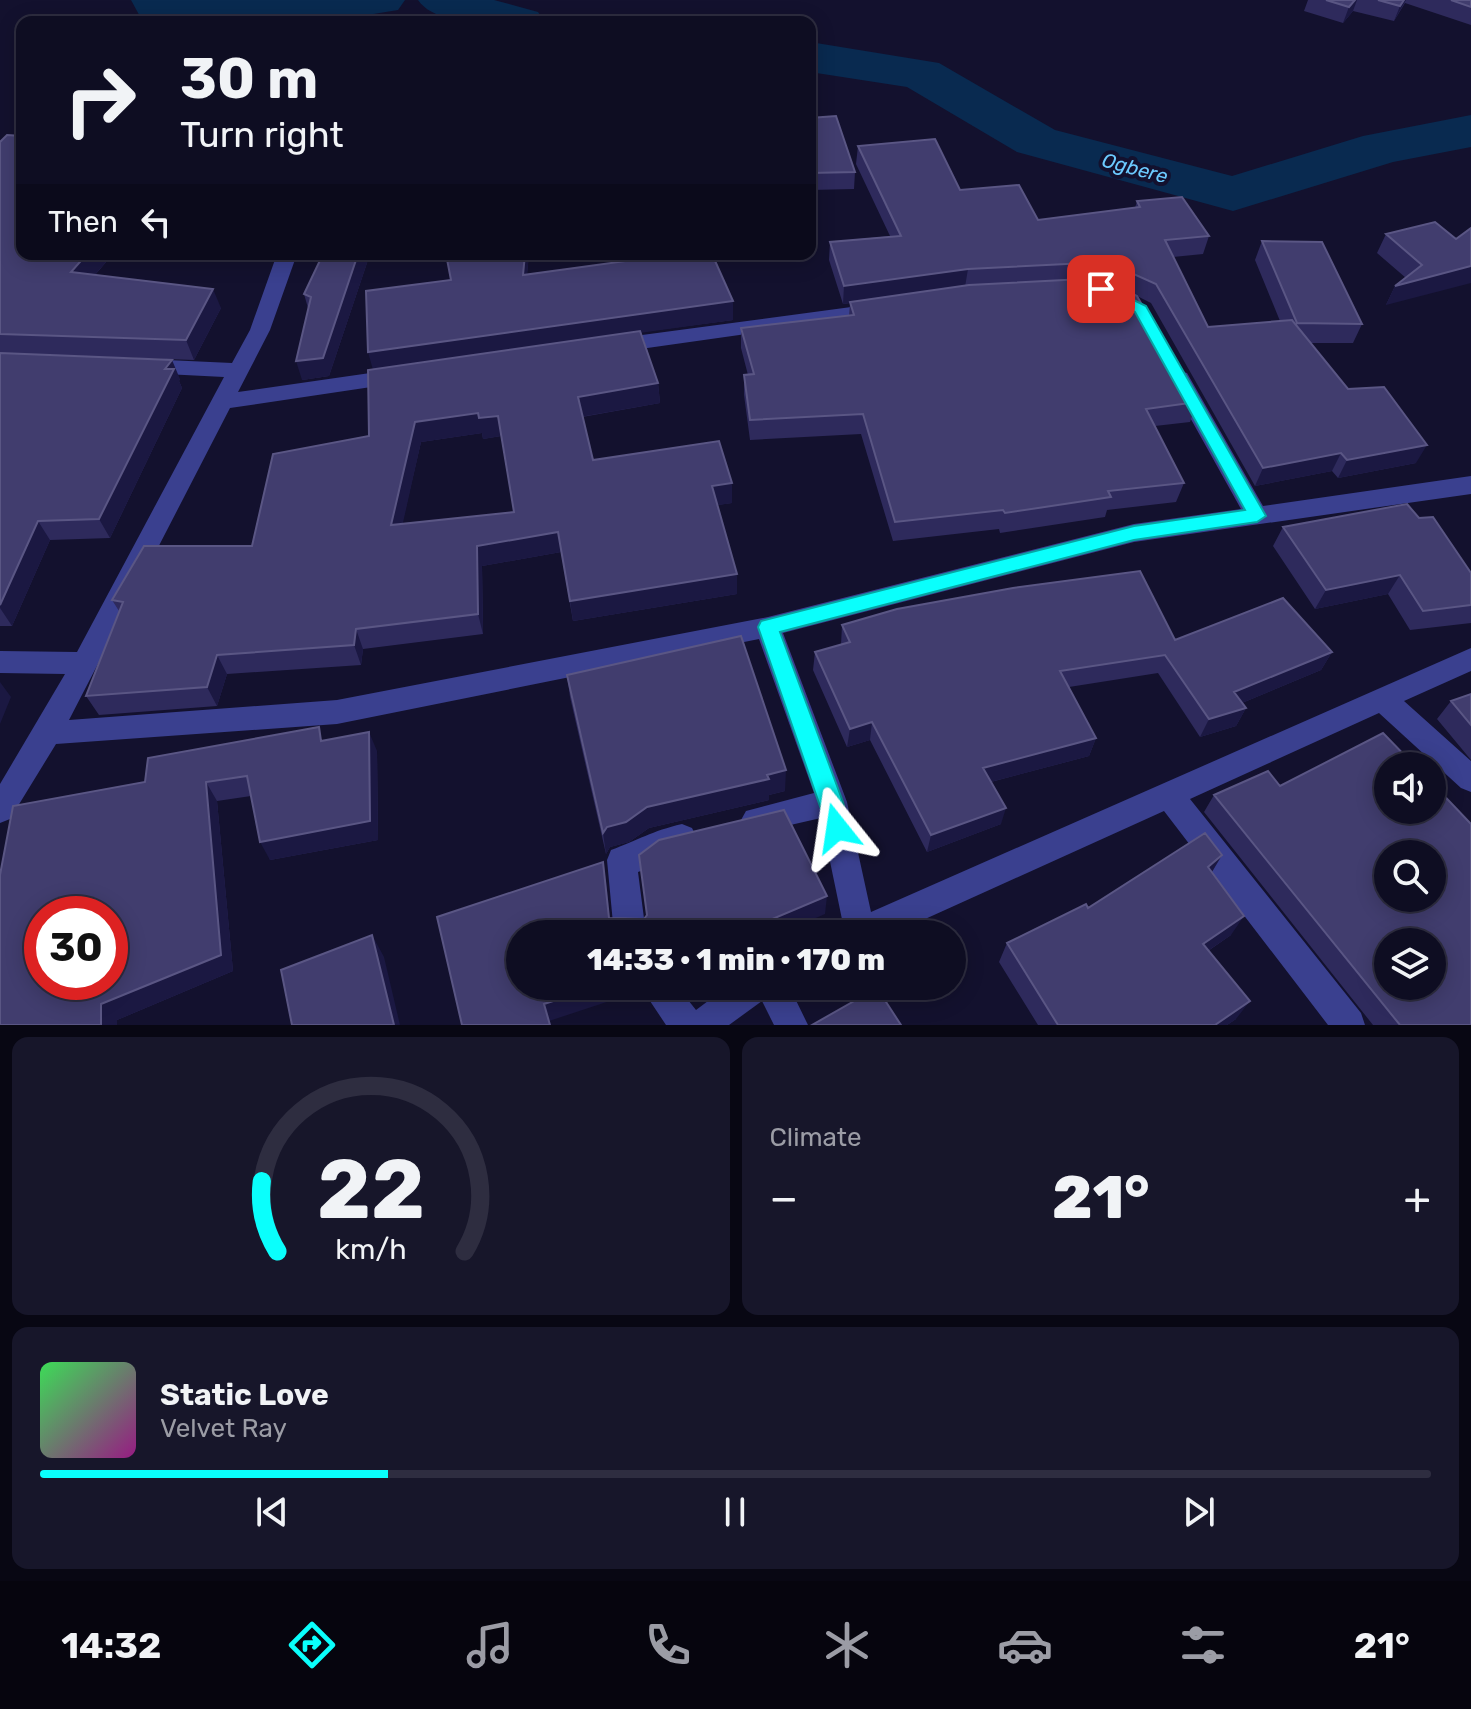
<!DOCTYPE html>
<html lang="en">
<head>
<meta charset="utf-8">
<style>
  :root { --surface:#0e0d22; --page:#17162a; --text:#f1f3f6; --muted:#9b9ca5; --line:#2e2d40; --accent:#0afffc }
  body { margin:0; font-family:Rubik,sans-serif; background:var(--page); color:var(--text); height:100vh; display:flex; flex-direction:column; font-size:30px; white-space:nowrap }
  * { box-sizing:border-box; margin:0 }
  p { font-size:26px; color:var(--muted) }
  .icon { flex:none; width:44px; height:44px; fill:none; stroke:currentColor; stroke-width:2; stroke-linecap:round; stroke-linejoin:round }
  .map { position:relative; height:1025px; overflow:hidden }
  .drawer { display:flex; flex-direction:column; gap:12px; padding:12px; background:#080713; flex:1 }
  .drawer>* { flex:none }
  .hud { position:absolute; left:16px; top:16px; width:800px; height:244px; border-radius:16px; box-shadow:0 4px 20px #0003,0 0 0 2px var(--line); background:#0e0d22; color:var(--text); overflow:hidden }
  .buttons { position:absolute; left:1374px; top:752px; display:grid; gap:16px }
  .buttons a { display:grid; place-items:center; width:72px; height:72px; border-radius:50%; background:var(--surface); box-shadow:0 4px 20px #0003,0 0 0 2px var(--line); font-size:40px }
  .speed { position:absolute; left:24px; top:896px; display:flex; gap:16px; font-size:40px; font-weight:700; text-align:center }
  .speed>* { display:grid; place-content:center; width:104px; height:104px; border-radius:50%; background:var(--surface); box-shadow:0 4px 20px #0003,0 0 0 2px var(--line); line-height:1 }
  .speed .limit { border:12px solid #d22; background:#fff; color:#111 }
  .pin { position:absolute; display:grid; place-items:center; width:68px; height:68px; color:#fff; margin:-34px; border-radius:16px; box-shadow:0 4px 12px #0006 }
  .me { position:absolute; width:88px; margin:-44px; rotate:345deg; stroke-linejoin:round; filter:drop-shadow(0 0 6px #0008) }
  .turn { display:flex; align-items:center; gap:28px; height:168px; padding:0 32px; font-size:36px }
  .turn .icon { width:104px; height:104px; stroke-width:2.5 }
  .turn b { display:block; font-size:56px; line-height:68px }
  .then { display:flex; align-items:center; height:76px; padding:0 32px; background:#0003; gap:16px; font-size:30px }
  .big { font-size:60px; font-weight:800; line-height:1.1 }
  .drawer .tile { flex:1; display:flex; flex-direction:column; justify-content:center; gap:12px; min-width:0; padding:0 28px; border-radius:16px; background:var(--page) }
  .drawer .dial { align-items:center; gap:0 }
  .dial svg { height:208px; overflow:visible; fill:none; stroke:var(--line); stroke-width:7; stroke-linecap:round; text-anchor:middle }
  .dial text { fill:var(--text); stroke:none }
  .song { display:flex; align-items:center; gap:24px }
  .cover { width:96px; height:96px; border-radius:12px; background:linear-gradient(135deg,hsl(130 70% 55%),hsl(310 70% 35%)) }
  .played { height:8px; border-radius:4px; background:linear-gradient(90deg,var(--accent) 25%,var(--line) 25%) }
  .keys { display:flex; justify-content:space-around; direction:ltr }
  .heat { display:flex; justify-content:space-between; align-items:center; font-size:44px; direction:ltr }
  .drawer .tiles { flex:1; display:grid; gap:12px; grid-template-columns:1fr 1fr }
  .tile:last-child { grid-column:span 2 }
  .trip { position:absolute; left:506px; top:920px; width:460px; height:80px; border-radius:40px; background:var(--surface); box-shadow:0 4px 20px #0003,0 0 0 2px var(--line); font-weight:800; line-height:80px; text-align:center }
  .dock { display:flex; height:128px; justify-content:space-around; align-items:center; background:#06050e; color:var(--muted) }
  .dock .icon { width:56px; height:56px }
  .dock .on { color:var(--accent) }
  .dock b { font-size:36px; color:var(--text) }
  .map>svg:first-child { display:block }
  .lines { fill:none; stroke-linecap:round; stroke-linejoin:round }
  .stream { fill:#092a50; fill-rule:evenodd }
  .river { fill:#092a50; fill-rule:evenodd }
  .minor { fill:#3a408f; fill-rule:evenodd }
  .wall { fill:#2e2a5c; fill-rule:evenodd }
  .shaded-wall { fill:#1b1842 }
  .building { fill:#413d6e; stroke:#5a5684; stroke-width:2; fill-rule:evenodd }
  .route { fill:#0afffc; stroke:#06a6a4; stroke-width:2 }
  .labels { text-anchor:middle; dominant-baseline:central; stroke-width:8; stroke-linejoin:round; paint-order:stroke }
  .far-water-label { font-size:20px; font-style:italic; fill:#6ccbff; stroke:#13112e }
</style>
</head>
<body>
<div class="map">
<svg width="1471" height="1025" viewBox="0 0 1471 1025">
  <rect width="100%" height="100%" fill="#13112e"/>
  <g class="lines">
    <path class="stream" d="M313 0H321L318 11 314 13 310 11Z"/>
    <path class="river" d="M131 0H405L398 10 324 22H143Z
      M418 0H494L538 12 545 22C512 22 438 30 418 0Z
      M810 42 939 63 1055 130 1232 176 1363 136 1471 115V147L1393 162 1233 211 1017 152 907 87 810 72Z"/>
    <path class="minor" d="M277 254H297L270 330 238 392 398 369 409 376 398 383 230 408 69 720 337 700 768 617 1134 524 1241 509 1168 378 1179 371 1187 373 1263 506 1471 476V494L1134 542 783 633 847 802 871 912 1471 648V671L1404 701 1471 761V792L1461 788 1379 713 1190 799 1361 1013 1365 1025H1328L1164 811 892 934H841L844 929 821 818 756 833 746 829 741 820 746 811 814 793 759 639 337 724 56 744 10 819 0 823V784L65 674 0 673V651L77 652 224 377 145 373 134 366 145 359 232 363 250 330Z
      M881 303 891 309 888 314 612 353 601 346 612 339Z
      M682 824 692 828 697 838 692 848 659 857 649 868 638 872 646 934H614L607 860 611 850C638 840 652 831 682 824Z
      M640 986H677L696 1010 728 986H789L808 1025H774L762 1001 729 1025H666Z"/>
  </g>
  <path class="wall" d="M1308 0H1471V25L1405 3 1394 21 1353 11 1343 23 1304 11Z
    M810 118 855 172 854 189 810 190Z
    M0 142 22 254H113L95 275 221 308 194 360 0 353Z
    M858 146 960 190 1038 220 1135 208 1137 201 1209 236 1203 254 1173 257 1208 327 1280 321 1255 260 1262 241 1362 324 1353 343H1310L1348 389 1416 463 1338 478 1332 471 1255 486 1151 303 1137 296 1197 402 1190 422 1155 426 1184 483 1176 502 1107 510 1105 517 1000 533 999 529 893 541 861 434 750 440 744 395V375H748L741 348V328L849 316 850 303 843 304 829 260 830 242 890 236 856 164Z
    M1386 234 1456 239 1386 305 1395 286 1406 278 1377 253Z
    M321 254H370L329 376 302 380 308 308 304 294 322 255Z
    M446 254H529L527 274 622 262 619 254H712L733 320 641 332 658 383 660 403 582 417 593 460 732 483V503L717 505 737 574V594L573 621 561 552 482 566 483 634 363 649 361 665 227 674 217 706 99 715 86 696 119 611 112 600 252 546 369 436 373 369 451 280ZM482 433 483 439 501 436 514 512 402 524 421 442Z
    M0 353 180 379 179 381 182 388 110 538 50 540 12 626H0Z
    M1419 518 1471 573V623L1410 630 1388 594 1315 609 1273 546 1283 527Z
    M842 625 1175 640 1332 652 1321 670 1242 703 1246 708 1236 726 1200 737 1158 673 1069 687 1096 738 1089 756 991 782 1001 824 927 852 870 740 847 747 813 670 815 652 841 645Z
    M567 675 785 791 769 795V800L649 828 629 842 610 847 606 854 570 697Z
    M1471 694V760L1437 719 1451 701Z
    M325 740 377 751 378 840 270 860 251 796 217 801 233 971 117 1020V1025H0L145 782Z
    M1280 786 1471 1025H1373L1204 812 1214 795Z
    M1222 855 1212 872 1231 935 1208 951 1236 1019 1227 1025H1038L999 962 1007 943 1088 908Z"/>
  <path class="shaded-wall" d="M1355 0H1357L1353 11 1343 23 1349 7Z
    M1404 0H1406L1394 21 1400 6Z
    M87 254H113L80 292 71 272Z
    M358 254H370L329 376 302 380 296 361Z
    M525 254H529L525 294 523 275Z
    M1471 266V283L1386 305 1395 286Z
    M968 269 965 287 843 304 844 286Z
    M213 289 221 308 194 360 186 340Z
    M733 301V320L373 370 368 352Z
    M172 360 180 379 179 381 182 388 110 538 99 519 165 369Z
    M658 383 660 403 580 417 578 397Z
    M478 413 498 416 501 436 483 439 482 433 421 442 398 545 391 525 415 422Z
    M1427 445 1416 463 1338 478 1347 460Z
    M1341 453 1332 471 1255 486 1263 468Z
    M732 483V503L712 506V486Z
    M38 521 50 540 12 626 0 608V605Z
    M558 532 561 552 482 566 483 634 478 614 477 546Z
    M737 574V594L573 621 570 601Z
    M1400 575 1388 594 1315 609 1326 590Z
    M356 629 363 649 361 665 354 645Z
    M1332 652 1321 670 1225 710 1234 692Z
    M217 655 227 674 217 706 207 687Z
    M0 682 11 697 0 724Z
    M1246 708 1236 726 1200 737 1209 719Z
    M872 722 870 740 847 747 850 729Z
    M369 732 377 751 378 840 270 860 260 842Z
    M1096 738 1089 756 979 785 983 768Z
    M786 770 785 791 769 795V800L649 828 629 842 610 847 606 854 603 833 607 827 647 807Z
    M206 782 217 801 233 971 117 1020V1025H101V1004Z
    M1006 808 1001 824 927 852 931 835Z
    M1222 855 1210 875 1208 867Z
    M603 862 606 881 612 934 609 918Z
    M827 896 825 914 779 934H737Z
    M1244 916 1231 935 1190 963 1203 944Z
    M372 935 384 957 400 1025H394Z
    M599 986H639L640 991 549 1021 544 1004Z
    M1250 1001 1236 1019 1227 1025H1215Z"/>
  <path class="building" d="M1326 0H1355L1349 7Z
    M1378 0H1404L1400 6Z
    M1451 0H1471V7Z
    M836 116 855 172 810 173V118Z
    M7 135 22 136V254H87L71 272 213 289 186 340 0 334V142Z
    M935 139 960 190 1019 185 1038 220 1140 207 1137 201 1182 197 1209 236 1165 240 1208 327 1292 320 1348 389 1384 387 1427 445 1347 460 1341 453 1263 468 1156 284 1107 262 968 269 844 286 830 242 901 236 858 146Z
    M1435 222 1456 239 1471 228V266L1395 286 1422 265 1386 234Z
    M1262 241 1322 242 1362 324 1297 323Z
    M323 254H358L323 358 296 361 311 297 304 294Z
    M446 254H525L523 275 626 261 624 254H712L733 301 368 352 366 291 451 280Z
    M1103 278 1137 296 1197 402 1146 409 1184 483 1108 491 1111 497 1005 513 1003 510 895 522 863 414 750 420 744 375 754 374 741 328 854 315 850 302 969 285Z
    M640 331 658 383 578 397 593 460 719 441 732 483 712 486 737 574 570 601 558 532 477 546 478 614 356 629 354 645 217 655 207 687 86 696 123 602 112 600 144 546H252L273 454 369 436 368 370ZM478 413 479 418 498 416 514 512 391 525 415 422Z
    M0 353 172 360 165 369H174L99 519 38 521 0 605Z
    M1407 504 1419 518 1433 517 1471 573V605L1423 611 1400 575 1326 590 1283 527Z
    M1140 571 1175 640 1283 598 1332 652 1234 692 1246 708 1209 719 1165 655 1060 671 1096 738 983 768 1006 808 931 835 872 722 850 729 815 652 850 642 842 625 897 609 1013 588Z
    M741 636 786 770 767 775 769 779 647 807 626 822 607 827 603 833 567 675Z
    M1471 694V725L1451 701Z
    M319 727 321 741 369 732 370 821 260 842 247 776 206 782 221 955 101 1004V1025H0V875L13 806 145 782 148 758ZM42 914H110V982H42Z
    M1383 733 1415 766H1388V810H1432V783L1471 824V1025H1400L1214 795 1268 771 1280 786ZM1388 854H1432V898H1388ZM1388 942H1432V986H1388Z
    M784 810 827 896 737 934H520V986H599L544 1004 550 1025H462L437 917 603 862 609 918 644 919 647 915 639 855 659 840Z
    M1205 833 1222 855 1208 867 1244 916 1203 944 1250 1001 1215 1025H1058L1007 943 1086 904 1088 908Z
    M372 935 394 1025H292L281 970Z
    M877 988 901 1025H812Z"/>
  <path class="route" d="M1101 284 1146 306 1266 516 1257 522 1134 540 780 632 843 802 849 828 845 835 837 838 830 835 758 627 761 621 1134 526 1245 510 1135 312 1095 292 1093 289Z"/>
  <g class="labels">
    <g class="far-water-label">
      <text transform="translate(1135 168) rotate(15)">Ogbere</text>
    </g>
  </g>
</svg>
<div class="buttons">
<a><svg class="icon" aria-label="sound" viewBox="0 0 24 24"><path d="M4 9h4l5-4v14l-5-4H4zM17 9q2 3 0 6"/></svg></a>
<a><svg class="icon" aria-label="search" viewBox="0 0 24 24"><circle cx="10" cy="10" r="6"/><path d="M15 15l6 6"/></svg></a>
<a><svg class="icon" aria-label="layers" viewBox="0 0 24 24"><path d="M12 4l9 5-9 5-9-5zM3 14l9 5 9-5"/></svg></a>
</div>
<div class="speed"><div class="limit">30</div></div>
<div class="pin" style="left:1101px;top:289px;background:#d93025"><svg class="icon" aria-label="arrive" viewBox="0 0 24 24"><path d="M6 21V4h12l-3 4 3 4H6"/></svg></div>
<svg class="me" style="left:837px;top:828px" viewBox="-20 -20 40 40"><path d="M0-17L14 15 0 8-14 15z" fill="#0afffc" stroke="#fff" stroke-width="4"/></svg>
<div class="trip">14:33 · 1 min · 170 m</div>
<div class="hud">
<div class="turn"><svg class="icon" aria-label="right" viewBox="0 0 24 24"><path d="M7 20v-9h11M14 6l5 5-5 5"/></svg><div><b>30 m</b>Turn right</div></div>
<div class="then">Then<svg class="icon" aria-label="left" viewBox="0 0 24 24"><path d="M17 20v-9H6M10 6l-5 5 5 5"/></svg></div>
</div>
</div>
<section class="drawer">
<div class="tiles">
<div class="tile dial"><svg viewBox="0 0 100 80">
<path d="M14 69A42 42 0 1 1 86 69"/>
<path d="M14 69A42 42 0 0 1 8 42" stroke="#0afffc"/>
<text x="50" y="56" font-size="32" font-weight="700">22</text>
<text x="50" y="72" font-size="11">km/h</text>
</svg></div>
<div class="tile"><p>Climate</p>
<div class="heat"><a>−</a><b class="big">21°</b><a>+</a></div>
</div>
<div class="tile">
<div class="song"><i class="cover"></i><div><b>Static Love</b><p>Velvet Ray</p></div></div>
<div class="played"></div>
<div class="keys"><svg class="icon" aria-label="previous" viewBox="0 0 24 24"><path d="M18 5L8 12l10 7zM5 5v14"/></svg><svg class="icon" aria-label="pause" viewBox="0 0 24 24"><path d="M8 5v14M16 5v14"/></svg><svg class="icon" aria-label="next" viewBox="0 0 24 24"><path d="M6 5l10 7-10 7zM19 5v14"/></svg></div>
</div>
</div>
</section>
<nav class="dock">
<b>14:32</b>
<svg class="icon on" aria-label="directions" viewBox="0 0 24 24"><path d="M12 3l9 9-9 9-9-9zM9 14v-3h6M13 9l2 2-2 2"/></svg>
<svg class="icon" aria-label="music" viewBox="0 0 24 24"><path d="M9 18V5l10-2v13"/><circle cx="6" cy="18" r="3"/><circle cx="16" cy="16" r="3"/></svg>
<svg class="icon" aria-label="phone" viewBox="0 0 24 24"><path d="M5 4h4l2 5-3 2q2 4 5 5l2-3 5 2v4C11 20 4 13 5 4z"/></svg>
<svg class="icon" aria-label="climate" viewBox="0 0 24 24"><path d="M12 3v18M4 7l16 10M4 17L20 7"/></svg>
<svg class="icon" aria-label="car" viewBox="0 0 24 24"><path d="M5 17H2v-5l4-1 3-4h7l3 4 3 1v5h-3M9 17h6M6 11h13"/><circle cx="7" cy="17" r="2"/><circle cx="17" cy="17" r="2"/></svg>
<svg class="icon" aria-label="filters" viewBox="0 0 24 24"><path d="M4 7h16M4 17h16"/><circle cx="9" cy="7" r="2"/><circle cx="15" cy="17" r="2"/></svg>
<b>21°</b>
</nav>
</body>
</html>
